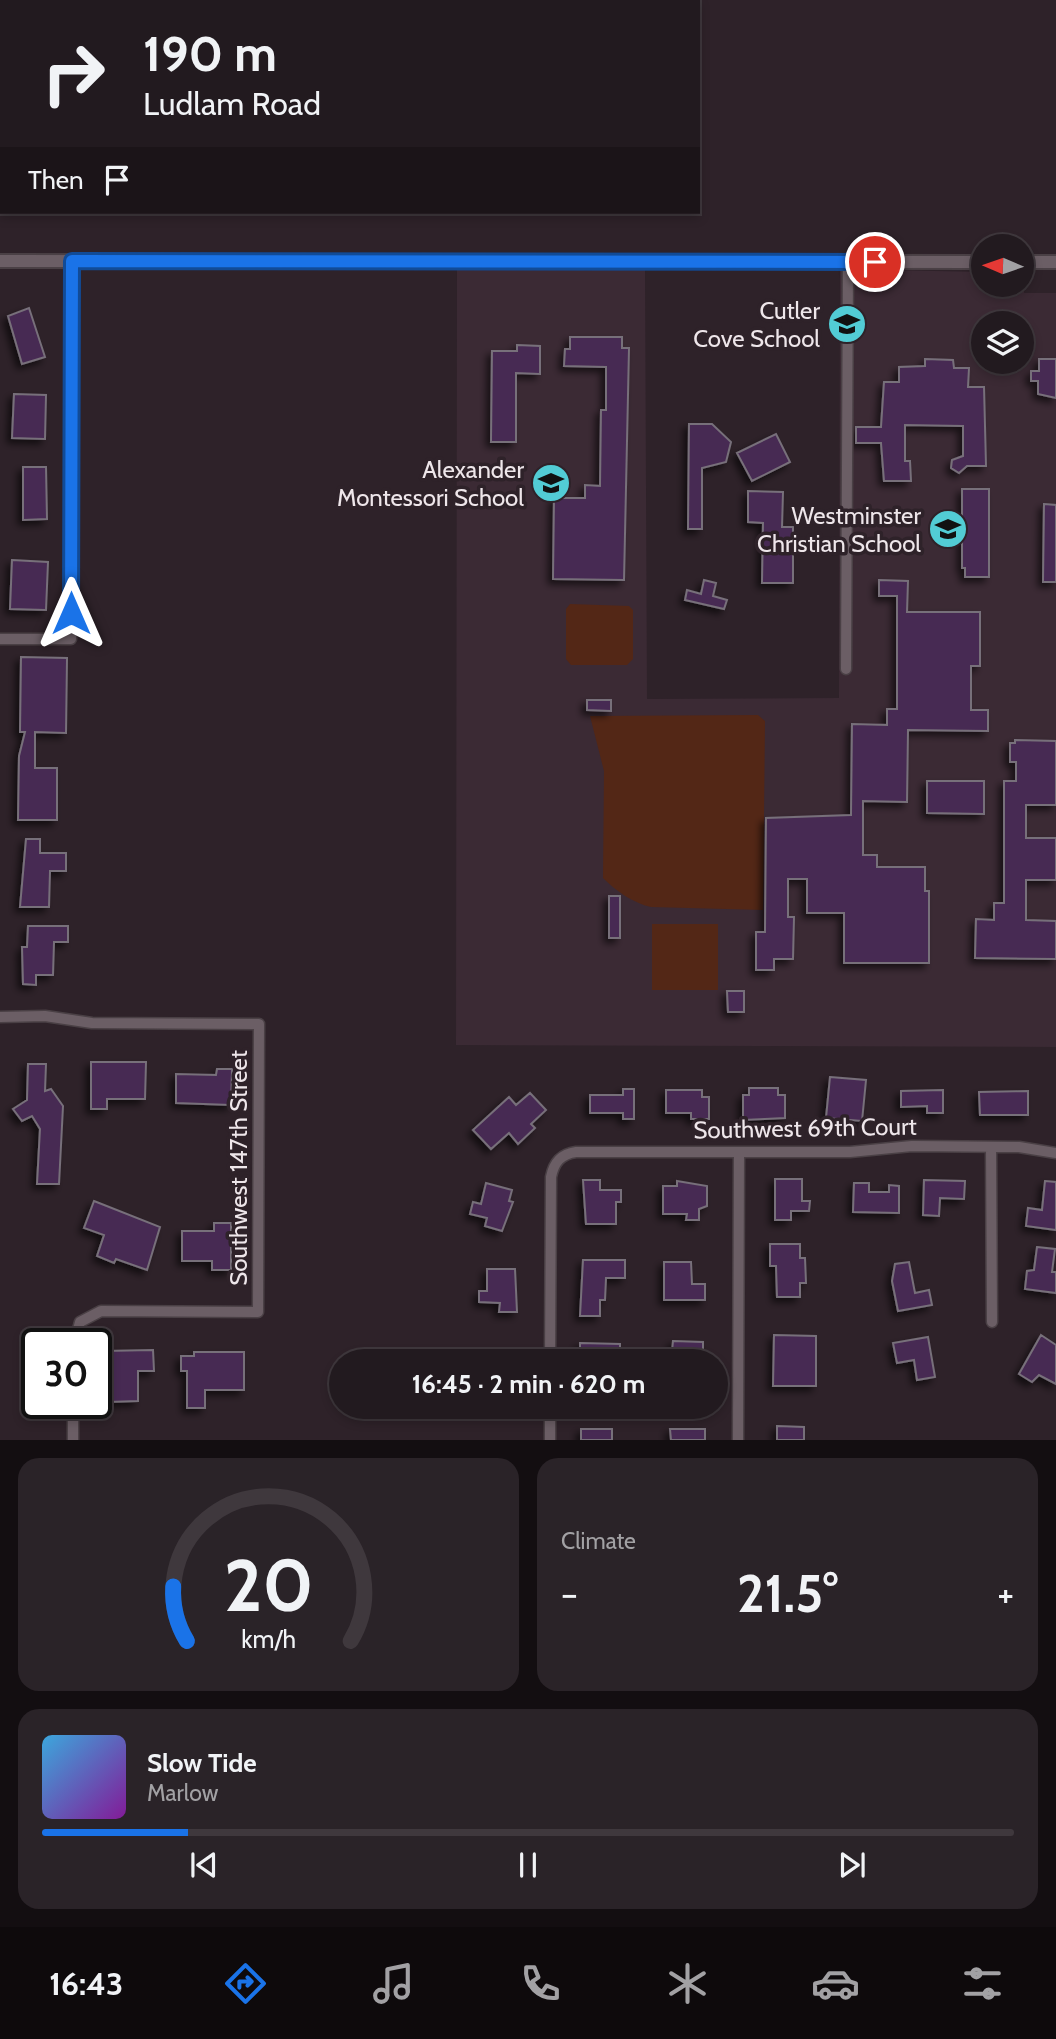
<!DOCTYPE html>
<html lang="en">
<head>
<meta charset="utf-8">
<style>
  :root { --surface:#221a1f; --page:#2a2328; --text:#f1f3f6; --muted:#a2a1a4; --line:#3f383d; --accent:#1a73e8 }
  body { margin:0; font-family:Cabin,sans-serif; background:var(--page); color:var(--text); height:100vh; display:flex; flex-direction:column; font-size:26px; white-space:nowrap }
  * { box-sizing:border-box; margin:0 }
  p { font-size:23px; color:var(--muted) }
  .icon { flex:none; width:38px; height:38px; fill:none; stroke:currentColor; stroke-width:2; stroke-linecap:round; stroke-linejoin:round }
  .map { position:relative; height:1440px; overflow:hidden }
  .panel { display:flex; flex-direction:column; gap:18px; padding:18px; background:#130e11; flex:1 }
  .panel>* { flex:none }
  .banner { position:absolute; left:0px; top:0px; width:700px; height:214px; box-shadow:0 4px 10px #0003,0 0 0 2px var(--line); background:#221a1f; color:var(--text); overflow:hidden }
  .needle { width:46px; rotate:272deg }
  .buttons { position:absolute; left:971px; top:234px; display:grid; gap:14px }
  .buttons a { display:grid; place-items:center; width:63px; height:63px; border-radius:50%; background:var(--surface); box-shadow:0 4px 10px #0003,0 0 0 2px var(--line); font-size:35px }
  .speed { position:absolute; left:21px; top:1328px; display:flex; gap:14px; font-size:35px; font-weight:700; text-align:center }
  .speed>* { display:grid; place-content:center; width:91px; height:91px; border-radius:50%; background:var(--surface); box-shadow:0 4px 10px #0003,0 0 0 2px var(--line); line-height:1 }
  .speed .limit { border:4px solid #111; border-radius:10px; background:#fff; color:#111 }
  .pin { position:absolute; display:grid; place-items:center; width:60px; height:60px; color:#fff; margin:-30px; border:4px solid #fff; border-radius:50%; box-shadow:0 2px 7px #0007 }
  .me { position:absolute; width:77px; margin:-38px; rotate:0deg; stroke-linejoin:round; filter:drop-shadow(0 0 5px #0008) }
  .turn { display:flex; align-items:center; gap:24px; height:147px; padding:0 28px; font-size:32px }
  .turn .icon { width:91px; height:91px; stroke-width:2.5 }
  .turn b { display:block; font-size:49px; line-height:60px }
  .then { display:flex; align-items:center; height:66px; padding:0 28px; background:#0003; gap:14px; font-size:26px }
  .big { font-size:52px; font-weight:700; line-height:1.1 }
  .panel .widget { flex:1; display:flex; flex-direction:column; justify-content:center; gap:10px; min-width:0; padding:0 24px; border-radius:21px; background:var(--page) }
  .panel .dial { align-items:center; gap:0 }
  .dial svg { height:182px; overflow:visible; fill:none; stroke:var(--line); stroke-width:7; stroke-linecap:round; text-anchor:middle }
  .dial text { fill:var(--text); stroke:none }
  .song { display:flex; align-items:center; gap:21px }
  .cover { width:84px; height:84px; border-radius:10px; background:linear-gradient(135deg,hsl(200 70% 55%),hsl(290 70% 35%)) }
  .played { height:7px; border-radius:4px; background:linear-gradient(90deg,var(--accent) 15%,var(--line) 15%) }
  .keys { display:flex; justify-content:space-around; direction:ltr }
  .heat { display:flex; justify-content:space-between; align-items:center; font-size:38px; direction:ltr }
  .panel .tiles { flex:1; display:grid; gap:18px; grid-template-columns:1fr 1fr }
  .widget:last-child { grid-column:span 2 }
  .trip { position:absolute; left:329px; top:1349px; width:399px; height:70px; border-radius:35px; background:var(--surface); box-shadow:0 4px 10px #0003,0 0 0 2px var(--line); font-weight:700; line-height:70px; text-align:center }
  .menu { display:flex; height:112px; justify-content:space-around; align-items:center; background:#0e0a0c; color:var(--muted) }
  .menu .icon { width:49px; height:49px }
  .menu .on { color:var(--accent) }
  .menu b { font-size:32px; color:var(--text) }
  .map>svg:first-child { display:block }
  .built { fill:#3b2a34; fill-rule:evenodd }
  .green { fill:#532716 }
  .building { fill:#472953; stroke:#776f7a; stroke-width:2; filter:url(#shadow) }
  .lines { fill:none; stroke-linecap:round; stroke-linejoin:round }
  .minor-casing { stroke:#4a4045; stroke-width:13 }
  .tertiary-casing { stroke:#4a4045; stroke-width:16 }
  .minor { stroke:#6b5e65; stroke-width:10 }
  .tertiary { stroke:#6b5e65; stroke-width:12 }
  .route-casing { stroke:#114b97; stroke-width:18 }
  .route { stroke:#1a73e8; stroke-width:12 }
  .labels { text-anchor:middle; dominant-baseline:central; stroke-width:7; stroke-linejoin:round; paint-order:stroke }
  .poi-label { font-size:24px; fill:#eee6ea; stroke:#2e2229; text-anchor:end }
  .street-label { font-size:24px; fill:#eee6ea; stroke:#2e2229 }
</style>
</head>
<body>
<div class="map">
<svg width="1056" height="1441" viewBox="0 0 1056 1441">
  <defs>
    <filter id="shadow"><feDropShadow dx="-4.5" dy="4.5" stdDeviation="3.5" flood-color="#0009"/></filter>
  </defs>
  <rect width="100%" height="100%" fill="#2e2229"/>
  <path class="built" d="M457 269 645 270 647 699 839 698 840 269 983 272 984 285H1022L1024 273V293H1056V1047L456 1045ZM984 324H1022V362H984Z"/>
  <path class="green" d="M570 604 629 606 633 610V659L627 665H571L566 659V609Z
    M758 715 765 721 763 910 651 907C633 903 616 891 603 878L604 771 590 716Z
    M652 924H718V990H652Z"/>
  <path class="building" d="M29 308 45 357 22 364 8 316Z
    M570 337H622V348H629L624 580 553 579 554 498H585V485L600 486 601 410H606V367L564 366 565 349H570Z
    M517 345 540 346V374L516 373V442H491L492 351H517Z
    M925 359 953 360 954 368H969L968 387H984L986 466H967L959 473 951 468 952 460 963 456V426L905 425V461H910L911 481H884L881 443H856V427H881L884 382H899V367L925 366Z
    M1039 359H1056V398L1038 394V381H1031V371H1039Z
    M14 394 46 395 45 439 12 438Z
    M689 424H712L731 442 726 462 702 468V529H688Z
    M776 434 790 462 752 481 737 453Z
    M23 467H46L47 519 23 520Z
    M962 489H989V577H965V568H962Z
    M748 491 783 492 782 527H793V583H762L763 523 748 522Z
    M1044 504 1056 505V582H1043Z
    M12 560 48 562 46 610 10 609Z
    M704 580 716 583 713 596 727 600 724 609 685 600 687 590 701 594Z
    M879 580 908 581 907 612H980V666H971V710H988V731L908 730 907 802 863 801V855H877V867H925V891H929V963H844V913H807V879H788V917H794L793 959H774V970H756V932H765L766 818 851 815 852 724 887 725V709H897V596H879Z
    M21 657 67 658 66 733 35 732V768H57V820H18L19 756 25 732H20Z
    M587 700H611V711L587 710Z
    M1015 740 1056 741V805H1026V838H1056V880H1026V920L1056 921V959L975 958 976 919 994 920V903H1004V781H1016V762H1010V743H1015Z
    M927 781H984V814L927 813Z
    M26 839H40V853H66V871H50L49 907H20Z
    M609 896H620V938H609Z
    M28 926H68V942H54L53 975H36V985L23 984 22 947H27Z
    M727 991H744V1012H728Z
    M91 1062H146L145 1099H107V1109H91Z
    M28 1064H46L45 1091 51 1089 63 1106 59 1184H37L40 1129 32 1116 22 1121 13 1109 27 1100Z
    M217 1069H232L231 1105 176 1103V1074L216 1075Z
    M830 1077 866 1080 862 1121 826 1118Z
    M749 1088H778V1095H785V1118L743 1120V1095H749Z
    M623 1089H634V1119H623V1113H590V1095H623Z
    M666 1090H702V1097H709V1119H691V1113H666Z
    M943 1090V1113H927V1106L901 1107V1091Z
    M1028 1091V1115H980L979 1092Z
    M530 1093 546 1110 531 1124 535 1128 518 1144 509 1133 491 1149 473 1130 509 1097 516 1105Z
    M775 1179H802V1201H810L809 1211H791V1220H775Z
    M583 1180H600V1190H621V1202H616V1224H586Z
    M924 1180 965 1181 964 1199 940 1198 939 1216 923 1215Z
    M677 1181 707 1186V1206L699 1209V1220H686L687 1214H663V1186H677Z
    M1045 1181 1056 1182V1230L1026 1226 1028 1208 1042 1210Z
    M486 1183 512 1190 509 1201 513 1202 502 1231 485 1226 487 1218 470 1214 473 1202 481 1204Z
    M854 1183H869V1192H889V1185L899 1186V1213L853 1212Z
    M94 1201 160 1227 147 1270 116 1259 114 1263 97 1256 104 1235 84 1228Z
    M214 1223H231V1270H212V1261H182V1231H214Z
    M770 1244H800V1258H805L806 1283H800V1297H777L776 1266H770Z
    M1037 1247 1055 1249 1052 1272H1056V1293L1025 1289 1027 1271 1034 1270Z
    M583 1260H625V1278H606L605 1300H600V1316H580Z
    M664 1262H691L692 1284H705V1300H664Z
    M909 1262 915 1293 929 1290 932 1305 898 1311 892 1281 895 1264Z
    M487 1269H515L517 1312H499L500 1303 479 1302V1291H487Z
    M774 1335 816 1336V1386H773Z
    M1041 1335 1056 1345V1384L1039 1375 1032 1382 1019 1374Z
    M928 1337 935 1377 917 1380 914 1360 897 1363 893 1343Z
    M673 1341 703 1342V1361L671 1362Z
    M580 1343 620 1344V1360L584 1362 580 1359Z
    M153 1350 154 1371H138V1401L108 1402 104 1351Z
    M194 1352H244V1390H205V1408H187V1371H181V1356H194Z
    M777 1426 804 1427V1440H777Z
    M581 1429H612V1440H581Z
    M670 1429H705V1440H671Z"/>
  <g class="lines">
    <defs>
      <path id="minor" d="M249 2V0
        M0 31H2
        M0 639H71L72 261
        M846 669 848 262
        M0 1017 45 1016 92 1023 259 1024 258 1312 101 1311 80 1322 74 1344
        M991 1147 992 1322
        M550 1362 551 1177C554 1162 561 1154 576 1152H850L912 1146 1019 1147 1056 1153
        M73 1441V1404
        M550 1441V1407
        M738 1441 739 1152"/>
      <path id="tertiary" d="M0 261 984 262
        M1022 262H1056"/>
    </defs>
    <use href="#minor" class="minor-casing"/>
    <use href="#tertiary" class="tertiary-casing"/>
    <use href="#minor" class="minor"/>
    <use href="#tertiary" class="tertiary"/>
  </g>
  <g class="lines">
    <defs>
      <path id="route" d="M71 613 72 261 875 262"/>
    </defs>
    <use href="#route" class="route-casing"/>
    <use href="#route" class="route"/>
  </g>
  <defs>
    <symbol id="school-disc" viewBox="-11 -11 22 22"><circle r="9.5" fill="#52ccd5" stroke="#2e2229"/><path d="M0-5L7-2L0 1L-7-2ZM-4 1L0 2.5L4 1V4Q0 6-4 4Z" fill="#111"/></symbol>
  </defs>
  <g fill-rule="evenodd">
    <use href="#school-disc" x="825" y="302" width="44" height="44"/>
    <use href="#school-disc" x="529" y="461" width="44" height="44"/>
    <use href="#school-disc" x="926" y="507" width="44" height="44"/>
  </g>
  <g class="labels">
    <g class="poi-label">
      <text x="820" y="310">Cutler<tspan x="820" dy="28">Cove School</tspan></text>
      <text x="524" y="469">Alexander<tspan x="524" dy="28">Montessori School</tspan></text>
      <text x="921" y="515">Westminster<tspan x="921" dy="28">Christian School</tspan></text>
    </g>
    <g class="street-label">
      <text transform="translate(805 1128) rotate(-1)">Southwest 69th Court</text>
      <text transform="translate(238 1168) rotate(-90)">Southwest 147th Street</text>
    </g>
  </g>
</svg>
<div class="buttons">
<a><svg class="needle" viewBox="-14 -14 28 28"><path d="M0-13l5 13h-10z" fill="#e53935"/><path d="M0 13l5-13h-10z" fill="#a2a1a4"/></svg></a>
<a><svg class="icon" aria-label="layers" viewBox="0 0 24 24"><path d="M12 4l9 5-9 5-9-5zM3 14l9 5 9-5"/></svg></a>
</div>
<div class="speed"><div class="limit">30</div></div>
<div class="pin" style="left:875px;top:262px;background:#d93025"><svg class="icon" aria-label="arrive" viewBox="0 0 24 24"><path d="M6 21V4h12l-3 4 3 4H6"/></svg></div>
<svg class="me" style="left:71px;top:613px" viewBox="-20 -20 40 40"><path d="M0-17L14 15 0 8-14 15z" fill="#1a73e8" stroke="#fff" stroke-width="4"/></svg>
<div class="trip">16:45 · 2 min · 620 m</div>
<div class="banner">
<div class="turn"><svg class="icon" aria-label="right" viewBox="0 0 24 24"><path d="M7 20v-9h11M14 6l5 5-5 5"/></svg><div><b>190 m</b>Ludlam Road</div></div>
<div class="then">Then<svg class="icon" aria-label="arrive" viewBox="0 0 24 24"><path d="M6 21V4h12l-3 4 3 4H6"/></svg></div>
</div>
</div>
<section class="panel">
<div class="tiles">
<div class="widget dial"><svg viewBox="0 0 100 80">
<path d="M14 69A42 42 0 1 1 86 69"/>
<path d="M14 69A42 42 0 0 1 8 45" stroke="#1a73e8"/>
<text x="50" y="56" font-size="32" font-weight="700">20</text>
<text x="50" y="72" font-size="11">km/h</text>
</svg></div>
<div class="widget"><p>Climate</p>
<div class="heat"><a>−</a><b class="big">21.5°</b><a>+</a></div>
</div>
<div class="widget">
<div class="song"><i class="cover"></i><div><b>Slow Tide</b><p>Marlow</p></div></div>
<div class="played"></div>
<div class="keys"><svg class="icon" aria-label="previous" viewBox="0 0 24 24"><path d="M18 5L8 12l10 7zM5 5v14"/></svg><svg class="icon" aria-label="pause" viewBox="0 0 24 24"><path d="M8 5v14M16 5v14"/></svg><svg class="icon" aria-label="next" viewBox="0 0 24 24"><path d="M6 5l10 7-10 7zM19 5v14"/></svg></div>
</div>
</div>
</section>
<nav class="menu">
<b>16:43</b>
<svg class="icon on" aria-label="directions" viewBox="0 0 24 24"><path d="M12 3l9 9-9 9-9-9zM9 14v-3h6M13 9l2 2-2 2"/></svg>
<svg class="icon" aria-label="music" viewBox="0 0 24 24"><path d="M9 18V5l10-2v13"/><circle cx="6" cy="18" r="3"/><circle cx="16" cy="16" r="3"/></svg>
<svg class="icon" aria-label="phone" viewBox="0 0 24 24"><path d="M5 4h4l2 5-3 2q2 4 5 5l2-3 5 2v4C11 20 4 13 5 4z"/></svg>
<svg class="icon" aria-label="climate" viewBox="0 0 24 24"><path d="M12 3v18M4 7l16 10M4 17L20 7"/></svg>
<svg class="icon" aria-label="car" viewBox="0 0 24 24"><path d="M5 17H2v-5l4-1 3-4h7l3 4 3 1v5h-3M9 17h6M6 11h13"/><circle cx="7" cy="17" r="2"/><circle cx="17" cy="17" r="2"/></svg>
<svg class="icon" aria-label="filters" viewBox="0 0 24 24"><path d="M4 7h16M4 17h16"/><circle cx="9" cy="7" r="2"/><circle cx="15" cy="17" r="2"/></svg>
</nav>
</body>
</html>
